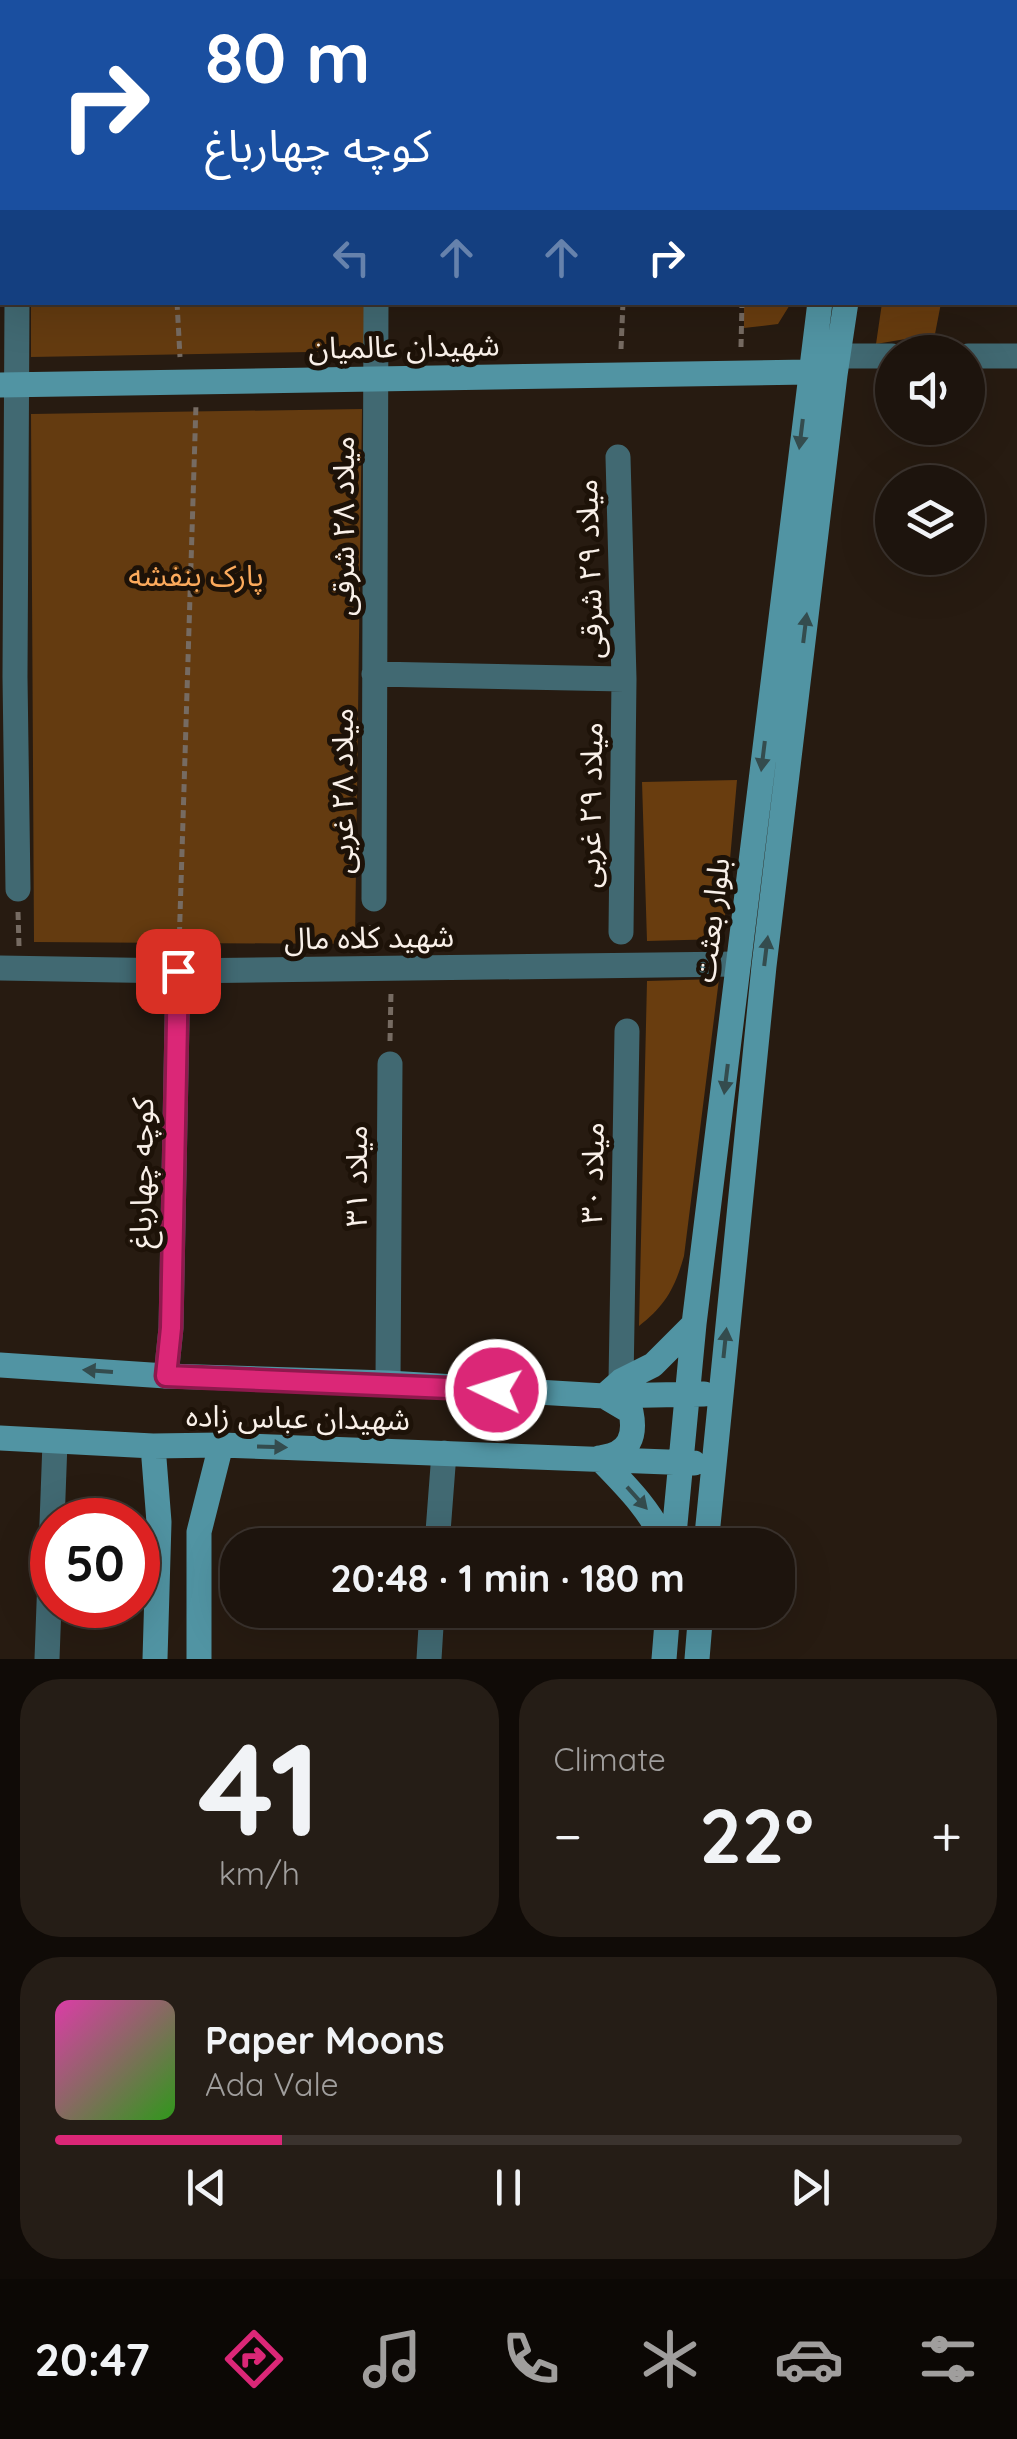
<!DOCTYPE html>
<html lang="en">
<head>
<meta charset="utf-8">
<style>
  :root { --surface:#1d140d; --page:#251d16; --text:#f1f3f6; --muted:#a09e9d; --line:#3b332e; --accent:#db2777 }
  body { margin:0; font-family:Quicksand,"Noto Sans Arabic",sans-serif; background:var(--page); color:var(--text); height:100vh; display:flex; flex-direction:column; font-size:38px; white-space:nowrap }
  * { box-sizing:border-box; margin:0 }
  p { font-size:32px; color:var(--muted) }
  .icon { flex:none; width:55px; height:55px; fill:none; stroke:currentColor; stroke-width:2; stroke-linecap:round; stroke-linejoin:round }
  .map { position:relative; height:1659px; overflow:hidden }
  .drawer { display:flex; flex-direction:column; gap:20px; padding:20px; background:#100b07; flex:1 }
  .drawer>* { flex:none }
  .banner { position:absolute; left:0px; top:0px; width:1018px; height:305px; box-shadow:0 10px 40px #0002,0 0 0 2px var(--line); background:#1a4fa0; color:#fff; overflow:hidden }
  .fabs { position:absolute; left:875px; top:335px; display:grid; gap:20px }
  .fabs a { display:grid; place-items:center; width:110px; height:110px; border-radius:50%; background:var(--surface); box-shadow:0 10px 40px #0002,0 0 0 2px var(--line); font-size:50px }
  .speed { position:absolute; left:30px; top:1498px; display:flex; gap:20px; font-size:50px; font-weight:700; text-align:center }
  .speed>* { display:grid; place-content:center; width:130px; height:130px; border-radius:50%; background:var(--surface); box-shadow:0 10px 40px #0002,0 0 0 2px var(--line); line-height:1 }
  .speed .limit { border:15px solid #d22; background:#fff; color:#111 }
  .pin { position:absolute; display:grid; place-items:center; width:85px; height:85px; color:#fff; margin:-42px; border-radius:20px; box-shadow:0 5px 15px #0006 }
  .me { position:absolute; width:110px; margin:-55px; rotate:274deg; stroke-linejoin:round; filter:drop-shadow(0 0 8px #0008) }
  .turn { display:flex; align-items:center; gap:35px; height:210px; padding:0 40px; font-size:45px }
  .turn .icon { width:130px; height:130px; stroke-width:2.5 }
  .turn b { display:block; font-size:70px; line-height:85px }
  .lanes { display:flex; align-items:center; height:95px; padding:0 40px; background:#0003; justify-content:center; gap:50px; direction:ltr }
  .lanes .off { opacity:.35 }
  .big { font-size:75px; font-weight:800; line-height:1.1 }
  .drawer .widget { flex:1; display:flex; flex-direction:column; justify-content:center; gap:15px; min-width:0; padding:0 35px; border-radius:40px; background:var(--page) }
  .drawer .dial { align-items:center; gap:0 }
  .dial b { font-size:130px; line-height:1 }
  .song { display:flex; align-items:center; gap:30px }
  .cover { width:120px; height:120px; border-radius:15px; background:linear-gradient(135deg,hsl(320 70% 55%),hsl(110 70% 35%)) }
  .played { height:10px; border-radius:5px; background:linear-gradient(90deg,var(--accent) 25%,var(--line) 25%) }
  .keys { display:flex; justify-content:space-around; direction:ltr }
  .heat { display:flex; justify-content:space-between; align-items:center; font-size:55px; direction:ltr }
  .drawer .tiles { flex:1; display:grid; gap:20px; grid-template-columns:1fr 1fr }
  .widget:last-child { grid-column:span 2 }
  .trip { position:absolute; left:220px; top:1528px; width:575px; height:100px; border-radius:40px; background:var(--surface); box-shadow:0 10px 40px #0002,0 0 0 2px var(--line); font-weight:800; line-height:100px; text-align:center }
  .dock { display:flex; height:160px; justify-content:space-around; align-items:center; background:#0c0805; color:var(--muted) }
  .dock .icon { width:70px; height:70px }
  .dock .on { color:var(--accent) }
  .dock b { font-size:45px; color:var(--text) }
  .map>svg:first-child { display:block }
  .green { fill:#643b10 }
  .forest { fill:#693d0f }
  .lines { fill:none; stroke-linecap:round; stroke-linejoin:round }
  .path { stroke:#766b62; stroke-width:5; stroke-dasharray:8 5; stroke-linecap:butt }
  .street { stroke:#416972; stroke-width:25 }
  .secondary { stroke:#5194a3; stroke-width:25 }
  .oneway { fill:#344c4e }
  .route-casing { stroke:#8e194d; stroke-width:25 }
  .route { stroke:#db2777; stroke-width:18 }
  .labels { text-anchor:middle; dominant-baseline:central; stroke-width:10; stroke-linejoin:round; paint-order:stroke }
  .street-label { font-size:30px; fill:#f9f0e9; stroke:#1d1208 }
  .park-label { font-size:30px; fill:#fcaa5c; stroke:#1d1208 }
</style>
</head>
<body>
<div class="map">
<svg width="1017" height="1659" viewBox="0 0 1017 1659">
  <rect width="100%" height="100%" fill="#271b11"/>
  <path class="green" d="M32 0H364V2H32Z
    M31 303H365V351L31 357Z
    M362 409 355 944 34 942 31 414Z"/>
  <path class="forest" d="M744 303V302L791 303 778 324 744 328Z
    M882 303H941L935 334 876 344Z
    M737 780 723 939 647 941 642 782Z
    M719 979 684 1256C675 1288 665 1306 639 1326L647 981Z"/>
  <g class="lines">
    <path class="path" d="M276 0V2
      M172 2V0
      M744 2V0
      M177 302 180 357
      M741 347 742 302
      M621 349 623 302
      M18 912 19 946
      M371 946 372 922
      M179 948 196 404
      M390 1041 391 992"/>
    <path class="street" d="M376 0V2
      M624 0V2
      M18 2V0
      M0 75H2
      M17 302 15 677 18 889
      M837 356H892
      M968 356H1017
      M618 457 624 679 621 932
      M374 674 624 679
      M374 899 376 302
      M0 968 178 971 738 964
      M166 1376 171 1328 178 971
      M621 1381 627 1031
      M388 1383 390 1064
      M437 1545 444 1453
      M47 1659 55 1442
      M429 1659 432 1610"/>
    <path class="secondary" d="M871 2V0
      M897 2 898 0
      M0 385 809 372
      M0 1365 166 1376 388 1383 604 1396 704 1394
      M0 1438 153 1446 221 1445 694 1463
      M153 1446 159 1522 155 1659
      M604 1457C629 1453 636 1436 631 1412L604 1396 621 1381 653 1365 694 1324
      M599 1458C626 1486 650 1509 666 1545
      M673 1545 694 1324 820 302
      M706 1545 764 966 835 375 846 302
      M199 1659V1532L221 1445
      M664 1659 668 1610
      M697 1659 701 1610"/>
  </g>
  <defs><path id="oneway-solid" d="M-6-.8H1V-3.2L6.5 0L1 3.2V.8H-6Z" transform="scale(2.5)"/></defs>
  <g class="oneway">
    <use href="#oneway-solid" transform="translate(801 434) rotate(97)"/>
    <use href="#oneway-solid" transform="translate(805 628) rotate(-83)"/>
    <use href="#oneway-solid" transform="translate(763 756) rotate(97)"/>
    <use href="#oneway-solid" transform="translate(766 951) rotate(-83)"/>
    <use href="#oneway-solid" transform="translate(726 1079) rotate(97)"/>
    <use href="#oneway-solid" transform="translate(725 1343) rotate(-84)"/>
    <use href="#oneway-solid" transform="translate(98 1371) rotate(-176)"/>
    <use href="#oneway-solid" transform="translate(272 1447) rotate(2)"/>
    <use href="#oneway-solid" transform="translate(637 1498) rotate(48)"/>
  </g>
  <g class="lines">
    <defs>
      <path id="route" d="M178 971 171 1328 166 1376 496 1390"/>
    </defs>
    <use href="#route" class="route-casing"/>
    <use href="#route" class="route"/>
  </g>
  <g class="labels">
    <g class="street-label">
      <text transform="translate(404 346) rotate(-1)">شهیدان عالمیان</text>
      <text transform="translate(343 526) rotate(-90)">میلاد ۲۸ شرقی</text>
      <text transform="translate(589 569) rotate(-92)">میلاد ۲۹ شرقی</text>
      <text transform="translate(342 791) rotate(-90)">میلاد ۲۸ غربی</text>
      <text transform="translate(590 805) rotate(-89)">میلاد ۲۹ غربی</text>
      <text transform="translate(711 920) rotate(-83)">بلوار بعثت</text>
      <text transform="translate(369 937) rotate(-1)">شهید کلاه مال</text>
      <text transform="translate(141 1173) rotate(-89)">کوچه چهارباغ</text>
      <text transform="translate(592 1173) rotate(-89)">میلاد ۳۰</text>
      <text transform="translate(356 1176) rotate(-90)">میلاد ۳۱</text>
      <text transform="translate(298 1417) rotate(1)">شهیدان عباس زاده</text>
    </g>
    <g class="park-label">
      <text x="196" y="575">پارک بنفشه</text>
    </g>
  </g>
</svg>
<div class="fabs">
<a><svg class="icon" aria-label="sound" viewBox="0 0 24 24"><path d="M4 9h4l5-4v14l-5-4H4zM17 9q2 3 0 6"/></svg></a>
<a><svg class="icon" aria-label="layers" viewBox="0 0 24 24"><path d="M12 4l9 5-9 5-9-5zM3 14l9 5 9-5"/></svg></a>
</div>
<div class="speed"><div class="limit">50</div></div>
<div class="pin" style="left:178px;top:971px;background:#d93025"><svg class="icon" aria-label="arrive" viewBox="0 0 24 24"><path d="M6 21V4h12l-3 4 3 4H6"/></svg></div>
<svg class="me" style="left:496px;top:1390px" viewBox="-20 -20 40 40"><circle r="17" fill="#db2777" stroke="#fff" stroke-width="3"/><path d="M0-11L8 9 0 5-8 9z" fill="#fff"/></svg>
<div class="trip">20:48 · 1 min · 180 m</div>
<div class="banner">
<div class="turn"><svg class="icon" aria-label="right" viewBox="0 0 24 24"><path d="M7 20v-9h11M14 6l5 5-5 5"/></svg><div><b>80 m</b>کوچه چهارباغ</div></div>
<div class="lanes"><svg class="icon off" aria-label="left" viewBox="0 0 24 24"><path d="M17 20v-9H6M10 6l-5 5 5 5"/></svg><svg class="icon off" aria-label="ahead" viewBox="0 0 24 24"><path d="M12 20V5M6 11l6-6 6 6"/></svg><svg class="icon off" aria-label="ahead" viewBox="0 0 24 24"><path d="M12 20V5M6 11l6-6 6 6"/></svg><svg class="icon" aria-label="right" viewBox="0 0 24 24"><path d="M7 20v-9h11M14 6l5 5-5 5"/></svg></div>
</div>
</div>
<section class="drawer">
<div class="tiles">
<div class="widget dial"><b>41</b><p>km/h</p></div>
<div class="widget"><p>Climate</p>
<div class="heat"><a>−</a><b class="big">22°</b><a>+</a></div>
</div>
<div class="widget">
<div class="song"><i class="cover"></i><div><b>Paper Moons</b><p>Ada Vale</p></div></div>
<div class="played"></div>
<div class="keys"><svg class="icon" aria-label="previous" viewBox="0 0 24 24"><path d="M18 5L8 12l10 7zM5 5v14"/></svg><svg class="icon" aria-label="pause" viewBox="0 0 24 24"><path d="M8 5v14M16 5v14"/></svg><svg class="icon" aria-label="next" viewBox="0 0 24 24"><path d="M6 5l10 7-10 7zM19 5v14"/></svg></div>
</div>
</div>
</section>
<nav class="dock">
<b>20:47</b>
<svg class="icon on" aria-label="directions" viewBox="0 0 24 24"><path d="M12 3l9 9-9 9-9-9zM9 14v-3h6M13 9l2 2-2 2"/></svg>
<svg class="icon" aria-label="music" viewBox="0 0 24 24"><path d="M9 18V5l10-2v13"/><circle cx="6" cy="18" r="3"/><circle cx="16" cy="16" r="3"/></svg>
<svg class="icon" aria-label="phone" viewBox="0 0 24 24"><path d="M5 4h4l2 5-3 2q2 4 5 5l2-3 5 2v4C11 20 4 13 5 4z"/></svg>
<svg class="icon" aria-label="climate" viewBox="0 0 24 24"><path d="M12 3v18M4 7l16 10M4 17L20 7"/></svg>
<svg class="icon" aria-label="car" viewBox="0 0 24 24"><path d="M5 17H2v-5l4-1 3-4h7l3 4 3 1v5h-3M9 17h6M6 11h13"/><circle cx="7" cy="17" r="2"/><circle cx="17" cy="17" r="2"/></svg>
<svg class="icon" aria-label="filters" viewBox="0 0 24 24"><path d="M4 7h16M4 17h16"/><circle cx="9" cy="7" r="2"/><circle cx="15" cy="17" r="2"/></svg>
</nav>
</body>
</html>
